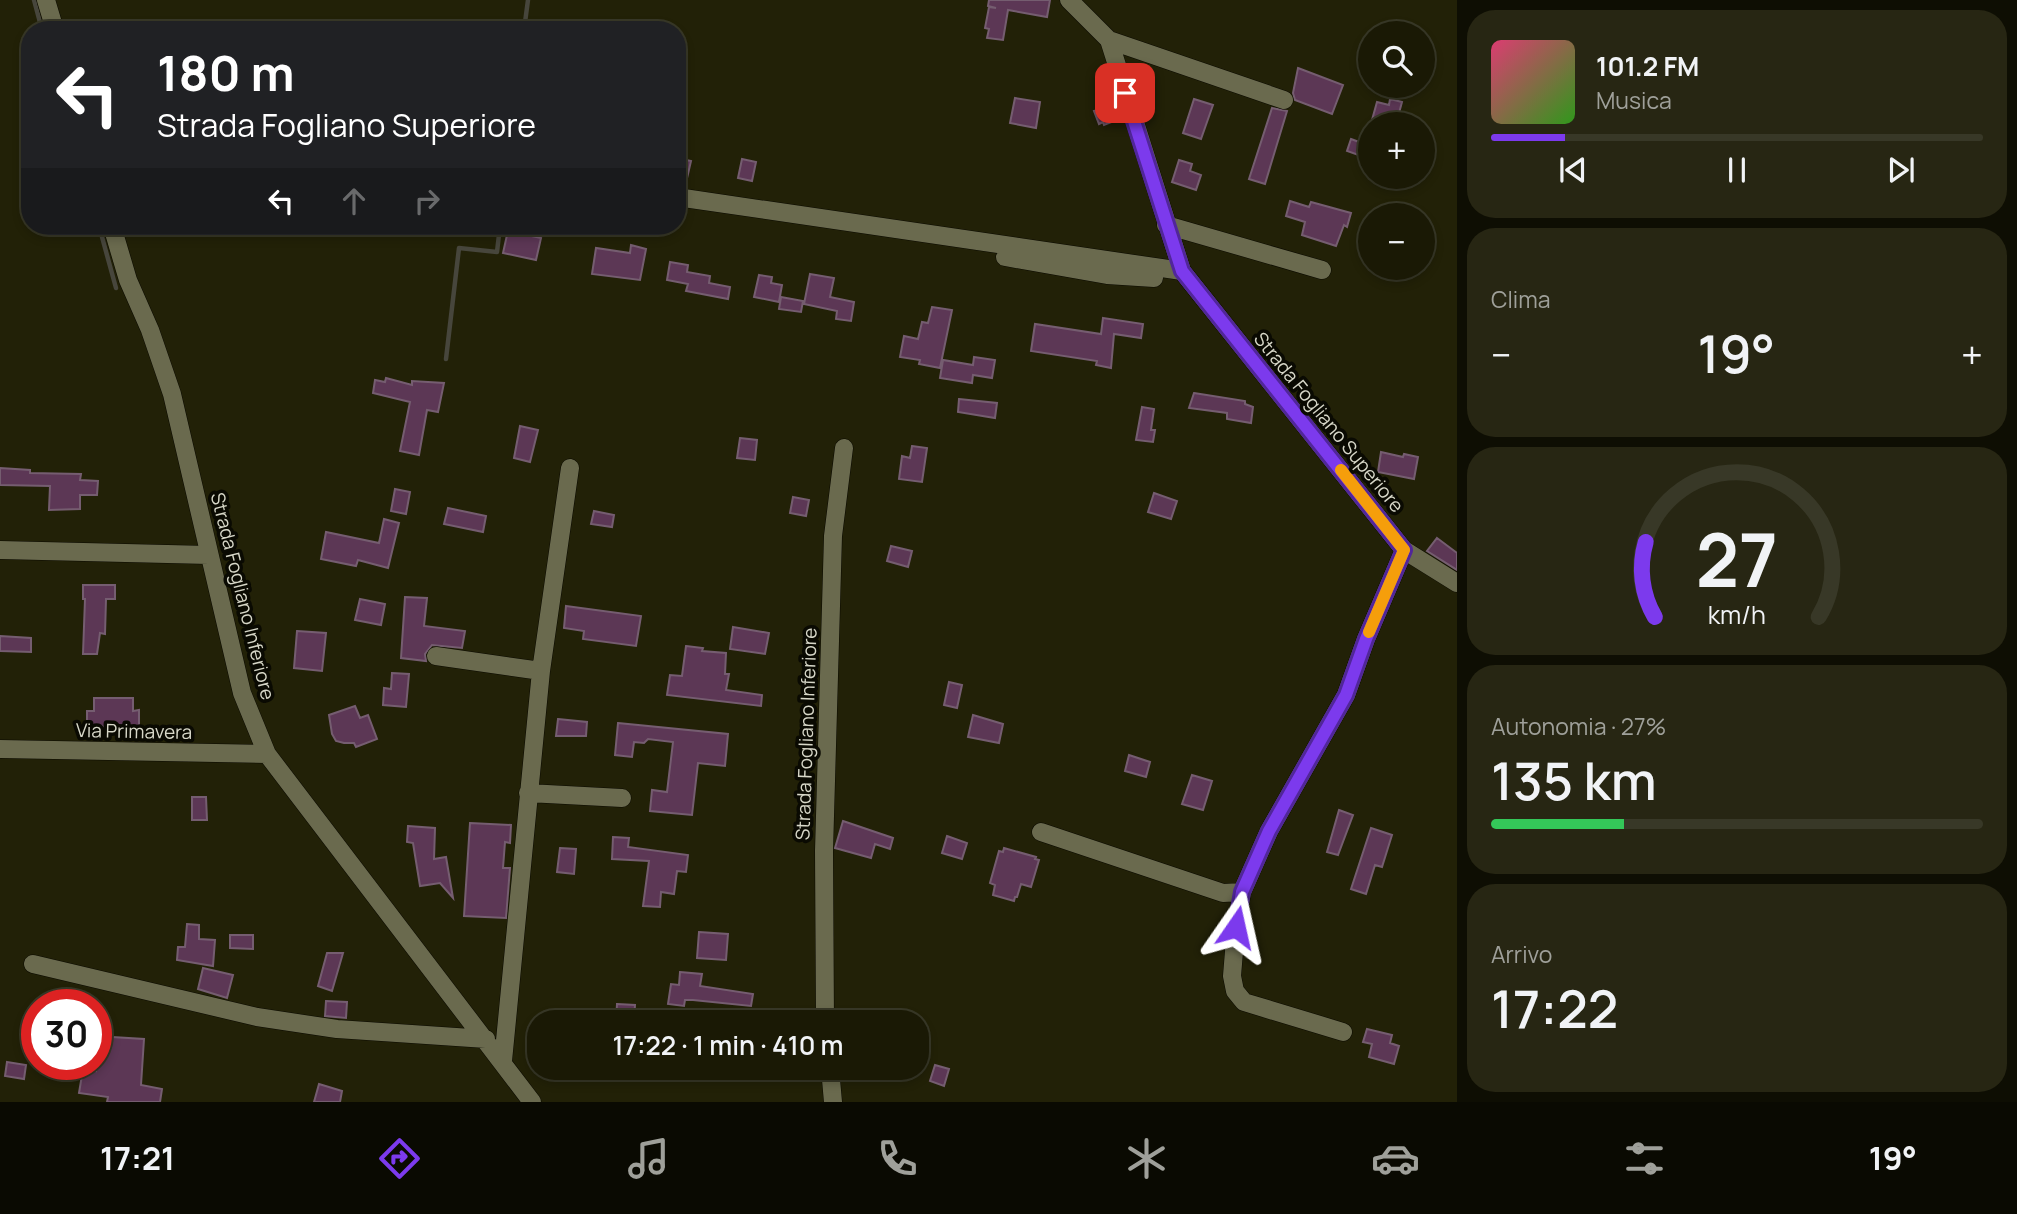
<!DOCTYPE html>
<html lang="it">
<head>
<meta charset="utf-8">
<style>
  :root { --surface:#1a1905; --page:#272613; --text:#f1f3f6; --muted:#9fa09a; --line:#383827; --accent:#7c3aed }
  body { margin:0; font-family:Manrope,sans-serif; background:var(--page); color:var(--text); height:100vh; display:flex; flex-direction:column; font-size:26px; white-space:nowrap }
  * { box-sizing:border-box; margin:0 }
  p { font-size:23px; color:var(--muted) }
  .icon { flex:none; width:38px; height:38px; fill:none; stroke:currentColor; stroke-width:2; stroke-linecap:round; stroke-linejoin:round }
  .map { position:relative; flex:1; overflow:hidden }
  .panel { display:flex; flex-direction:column; gap:10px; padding:10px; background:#0e0e03; width:560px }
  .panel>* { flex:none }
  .top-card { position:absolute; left:21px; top:21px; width:665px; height:214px; border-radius:28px; box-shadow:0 4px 10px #0003,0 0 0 2px var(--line); background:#202124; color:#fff; overflow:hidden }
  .fabs { position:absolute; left:1358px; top:21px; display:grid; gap:14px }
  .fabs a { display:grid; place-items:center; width:77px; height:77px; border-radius:50%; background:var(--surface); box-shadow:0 4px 10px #0003,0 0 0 2px var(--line); font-size:35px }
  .speed { position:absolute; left:21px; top:989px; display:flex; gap:14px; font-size:35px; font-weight:700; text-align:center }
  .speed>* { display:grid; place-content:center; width:91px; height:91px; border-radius:50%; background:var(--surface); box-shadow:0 4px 10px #0003,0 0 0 2px var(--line); line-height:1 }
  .speed .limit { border:10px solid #d22; background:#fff; color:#111 }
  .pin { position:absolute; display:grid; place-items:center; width:60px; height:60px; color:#fff; margin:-30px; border-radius:14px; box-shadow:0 4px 10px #0006 }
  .me { position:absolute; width:77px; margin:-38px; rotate:11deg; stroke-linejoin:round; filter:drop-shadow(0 0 5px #0008) }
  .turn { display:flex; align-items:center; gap:24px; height:147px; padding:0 21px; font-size:32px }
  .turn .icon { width:91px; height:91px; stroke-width:2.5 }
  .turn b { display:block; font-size:49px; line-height:60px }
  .lanes { display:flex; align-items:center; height:66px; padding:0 21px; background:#0003; justify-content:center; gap:35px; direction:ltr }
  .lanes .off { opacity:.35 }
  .big { font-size:52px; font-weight:600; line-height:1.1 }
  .panel .widget { flex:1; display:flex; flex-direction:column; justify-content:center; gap:10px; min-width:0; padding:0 24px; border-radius:28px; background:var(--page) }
  .panel .dial { align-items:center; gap:0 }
  .dial svg { height:182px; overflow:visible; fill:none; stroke:var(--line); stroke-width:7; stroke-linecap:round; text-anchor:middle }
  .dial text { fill:var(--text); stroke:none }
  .song { display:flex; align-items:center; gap:21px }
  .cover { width:84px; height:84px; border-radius:10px; background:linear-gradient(135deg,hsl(340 70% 55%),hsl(110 70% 35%)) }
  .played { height:7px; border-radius:4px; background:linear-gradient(90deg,var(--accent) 15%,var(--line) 15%) }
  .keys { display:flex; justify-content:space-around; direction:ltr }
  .heat { display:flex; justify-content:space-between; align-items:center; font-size:38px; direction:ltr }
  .charge { height:10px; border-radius:5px; background:linear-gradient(90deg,#34c759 27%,var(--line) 0) }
  .trip { position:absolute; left:527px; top:1010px; width:402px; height:70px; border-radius:28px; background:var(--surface); box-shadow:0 4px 10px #0003,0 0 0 2px var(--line); font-weight:600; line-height:70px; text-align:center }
  .tab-bar { display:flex; height:112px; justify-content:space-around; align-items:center; background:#0a0a02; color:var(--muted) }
  .tab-bar .icon { width:49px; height:49px }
  .tab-bar .on { color:var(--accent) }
  .tab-bar b { font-size:32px; color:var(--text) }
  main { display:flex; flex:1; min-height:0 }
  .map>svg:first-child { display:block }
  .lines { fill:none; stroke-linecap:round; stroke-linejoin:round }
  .stream { stroke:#47463c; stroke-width:4.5 }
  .building { fill:#5c3755; stroke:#755d70; stroke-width:2 }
  .minor-casing { stroke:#0b0a00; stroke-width:19 }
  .minor { stroke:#6a6a4e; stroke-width:18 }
  .route-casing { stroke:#51269a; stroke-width:18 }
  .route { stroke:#7c3aed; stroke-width:12 }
  .slow { stroke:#f59e0b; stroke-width:12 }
  .labels { text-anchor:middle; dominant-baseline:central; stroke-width:7; stroke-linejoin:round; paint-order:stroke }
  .street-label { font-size:19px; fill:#d7d7c8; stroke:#0a0a02 }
</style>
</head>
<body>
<main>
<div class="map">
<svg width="1457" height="1102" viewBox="0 0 1457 1102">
  <rect width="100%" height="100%" fill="#222107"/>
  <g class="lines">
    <path class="stream" d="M34 0 42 30
      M524 30 528 0
      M99 226 116 288
      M446 359 459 248 497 252 500 226"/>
  </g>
  <path class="building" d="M989 0H1050L1047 17 1008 10 1003 40 987 38 989 29 985 28 989 7 996 8 988 6Z
    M1298 68 1343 85 1332 114 1295 100 1293 93Z
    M1015 98 1040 102 1036 128 1010 123Z
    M1115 98 1122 118 1104 125 1103 122 1099 124 1094 111 1098 110 1097 105Z
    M1194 99 1213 105 1201 139 1183 133Z
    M1390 99 1402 102 1396 124 1372 120 1377 102 1389 105Z
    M1272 108 1287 111 1265 184 1249 179Z
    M1351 139 1370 146V159L1347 151Z
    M677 158 691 161 685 187 677 186Z
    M742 159 756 162 752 181 738 178Z
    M1179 160 1192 164 1190 171 1201 175 1196 190 1172 182Z
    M1290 201 1309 207 1311 202 1351 213 1347 227 1344 225 1336 246 1302 235 1305 222 1286 216Z
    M509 226H523L522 234 541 238 536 260 503 253Z
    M631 245 646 249 640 280 592 274 596 248 630 253Z
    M670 262 688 265 687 272 710 276 709 283 730 287 728 299 686 291 688 284 667 280Z
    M810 274 834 278 830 297 854 302 851 321 836 319 837 311 804 304Z
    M759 275 772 277 771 283 782 285 779 302 754 297Z
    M781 297 803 301 801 312 779 309Z
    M932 307 952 310 940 368 919 364 920 360 900 357 904 336 918 339 922 322 928 323Z
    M1103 318 1143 324 1141 338 1114 334 1111 368 1096 365 1097 361 1031 351 1035 324 1101 334Z
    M974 357 995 360 992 378 973 375 972 383 940 378 943 360 973 365Z
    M386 378 412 385V381L444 383 438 412 427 410 419 455 400 451 410 402 373 393 375 380 385 382Z
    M1194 393 1245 401V404L1253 407 1251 423 1227 419V413L1189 408Z
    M959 399 997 403 995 418 958 412Z
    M1142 407 1154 409 1151 430H1155L1153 442 1136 440Z
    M520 426 538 430 530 462 514 458Z
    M740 438 757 440 755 460 737 458Z
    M912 446 927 448 922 482 899 479 902 456 910 458Z
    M1381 452 1403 457 1404 454 1418 457 1414 479 1378 472Z
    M0 468 30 470V473L81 474 80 480 98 481 97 495H80V509L49 510 50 486 0 485Z
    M395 489 410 492 406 514 391 511Z
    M1154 493 1177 501 1171 519 1148 512Z
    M793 497 809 500 806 516 790 513Z
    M448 508 486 516 483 532 444 524Z
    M594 511 614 515 612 527 591 524Z
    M384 519 399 523 388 568 358 560 356 566 321 559 326 532 379 543Z
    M1437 538 1457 553V570L1427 551Z
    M891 546 912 551 908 567 887 561Z
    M83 585H115V599H106L105 634 100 633 97 654H83L85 599H83Z
    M405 597 427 598 424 626 465 631 462 648 432 645 425 654 426 661 401 658Z
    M360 599 385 604 381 625 355 620Z
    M566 606 641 616 636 646 583 639 584 631 564 628Z
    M733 627 769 633 765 654 730 649Z
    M297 631 326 633 322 671 294 668Z
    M0 636 31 638V652L0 651Z
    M686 646 703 648 702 651 726 653 725 674H729L726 690 762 695 761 706 667 695 670 675 682 676Z
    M392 673 409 674 406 707 383 705 384 688 391 689Z
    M949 682 962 685 957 708 944 705Z
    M94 698H133V711L139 710V727L87 726V711H94Z
    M355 706 360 718 368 715 377 739 356 747 354 743H344L336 741 332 734 329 715Z
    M973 715 1003 724 999 743 968 737Z
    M558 719 587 722 586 736H556Z
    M618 723 728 734 725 766 698 763 692 815 650 811 652 790 667 792 673 742 648 739 644 743 634 742 632 757 615 755Z
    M1129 755 1150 762 1146 777 1125 771Z
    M1192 775 1212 781 1203 810 1182 804Z
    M192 797H206L207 820H192Z
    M1339 810 1353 815 1338 855 1327 852Z
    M843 821 893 838 890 849 875 844 871 858 835 848Z
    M470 823 511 825 510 843 505 842 503 868H510L506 918 464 916Z
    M408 826 435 828 434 859 446 857 453 898 440 883 420 886 413 843 407 842Z
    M1371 828 1392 835 1382 867 1375 865 1366 894 1351 889Z
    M947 836 967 843 962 859 942 853Z
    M613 837 629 838 628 847 688 855 686 872 677 871 674 894 661 892 660 907 643 906 649 861 612 859Z
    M560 848 576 849 574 874 557 872Z
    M1004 848 1036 857 1035 859 1039 860 1031 887 1021 884 1017 897H1015L1014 901 993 895 995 885 990 883 999 851 1003 852Z
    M187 924 199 925V939L215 940 213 966 177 960 178 947H185Z
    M699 932 728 934 726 960 697 958Z
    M230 935H253V949L230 948Z
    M327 953H343L332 991 318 986Z
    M203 968 233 975 227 998 198 989Z
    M680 972 702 974 700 986 753 994 751 1006 693 1000H685L684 1006 668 1004 671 984 679 985Z
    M326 1001 347 1002 346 1018 325 1016Z
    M617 1004 635 1005 634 1022H616Z
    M1367 1029 1392 1035 1390 1043 1399 1046 1394 1064 1369 1057 1372 1044 1363 1042Z
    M96 1036 144 1039 141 1085 162 1089 160 1102H107L108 1097 79 1093 83 1069 96 1071Z
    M7 1062 26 1065 24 1079 5 1076Z
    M935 1065 949 1069 944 1086 930 1081Z
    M319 1084 342 1091 340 1102H314Z"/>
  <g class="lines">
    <defs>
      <path id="minor" d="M46 0 55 30
        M1069 0 1109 40 1284 100
        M677 197 1182 271 1109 40
        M1166 225 1322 270
        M112 226 128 280 150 330 172 394 242 693 267 754 532 1102
        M1005 257 1107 275 1154 278
        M1182 271 1404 550 1457 583
        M0 550 209 555
        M436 656 541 671
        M0 749 267 754
        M528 793 622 798
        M1041 832 1223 893 1242 892
        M33 964 257 1017 337 1029 486 1039
        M825 1022 824 851 833 536 844 448
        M1343 1032 1244 1002 1235 991 1232 976 1236 927 1242 892 1269 831 1346 695 1366 639 1404 550
        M503 1061 541 671 570 468
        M830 1068 833 1102"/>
    </defs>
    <use href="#minor" class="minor-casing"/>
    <use href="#minor" class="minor"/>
  </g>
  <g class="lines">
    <defs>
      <path id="route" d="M1125 93 1182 271 1404 550 1366 639 1346 695 1269 831 1242 892 1236 927"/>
    </defs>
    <use href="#route" class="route-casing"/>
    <use href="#route" class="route"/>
    <path class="slow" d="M1341 470 1404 550 1369 632"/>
  </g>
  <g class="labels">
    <g class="street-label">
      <text transform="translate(1329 422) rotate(51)">Strada Fogliano Superiore</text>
      <text transform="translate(243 596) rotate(76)">Strada Fogliano Inferiore</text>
      <text transform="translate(134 731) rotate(1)">Via Primavera</text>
      <text transform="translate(806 734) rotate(-88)">Strada Fogliano Inferiore</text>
    </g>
  </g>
</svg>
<div class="fabs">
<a><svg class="icon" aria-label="search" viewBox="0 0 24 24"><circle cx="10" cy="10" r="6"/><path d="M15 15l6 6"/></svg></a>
<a>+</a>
<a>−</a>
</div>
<div class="speed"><div class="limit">30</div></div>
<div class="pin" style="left:1125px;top:93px;background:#d93025"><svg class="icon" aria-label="arrive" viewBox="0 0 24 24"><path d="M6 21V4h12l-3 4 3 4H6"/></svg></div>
<svg class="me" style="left:1236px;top:927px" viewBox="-20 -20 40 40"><path d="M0-17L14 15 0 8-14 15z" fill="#7c3aed" stroke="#fff" stroke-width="4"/></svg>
<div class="trip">17:22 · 1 min · 410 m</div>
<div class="top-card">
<div class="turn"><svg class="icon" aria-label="left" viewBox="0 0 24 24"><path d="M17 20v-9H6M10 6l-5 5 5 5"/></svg><div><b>180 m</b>Strada Fogliano Superiore</div></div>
<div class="lanes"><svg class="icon" aria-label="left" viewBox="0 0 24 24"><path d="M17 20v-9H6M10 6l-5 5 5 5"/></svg><svg class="icon off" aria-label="ahead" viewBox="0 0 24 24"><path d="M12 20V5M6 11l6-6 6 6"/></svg><svg class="icon off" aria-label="right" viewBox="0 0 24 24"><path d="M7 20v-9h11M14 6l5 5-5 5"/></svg></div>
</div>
</div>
<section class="panel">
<div class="widget">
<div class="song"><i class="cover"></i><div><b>101.2 FM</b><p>Musica</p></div></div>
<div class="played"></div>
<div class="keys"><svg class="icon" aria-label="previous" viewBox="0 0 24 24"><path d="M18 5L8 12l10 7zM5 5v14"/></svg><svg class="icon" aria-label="pause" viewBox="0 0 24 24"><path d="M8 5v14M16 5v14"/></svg><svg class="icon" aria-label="next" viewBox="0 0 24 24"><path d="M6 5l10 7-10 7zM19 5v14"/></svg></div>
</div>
<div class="widget"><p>Clima</p>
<div class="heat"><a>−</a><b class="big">19°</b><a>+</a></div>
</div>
<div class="widget dial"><svg viewBox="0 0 100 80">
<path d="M14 69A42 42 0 1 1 86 69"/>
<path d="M14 69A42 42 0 0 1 10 36" stroke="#7c3aed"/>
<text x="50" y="56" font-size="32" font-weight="700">27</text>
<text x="50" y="72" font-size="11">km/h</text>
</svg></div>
<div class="widget"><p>Autonomia · 27%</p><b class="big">135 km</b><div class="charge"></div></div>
<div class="widget"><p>Arrivo</p><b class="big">17:22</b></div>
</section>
</main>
<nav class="tab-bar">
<b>17:21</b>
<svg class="icon on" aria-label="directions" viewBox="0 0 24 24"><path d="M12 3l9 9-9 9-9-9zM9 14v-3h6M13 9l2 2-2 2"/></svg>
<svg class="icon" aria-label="music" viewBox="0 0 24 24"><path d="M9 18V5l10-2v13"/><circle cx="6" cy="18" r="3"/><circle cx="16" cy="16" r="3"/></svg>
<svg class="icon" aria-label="phone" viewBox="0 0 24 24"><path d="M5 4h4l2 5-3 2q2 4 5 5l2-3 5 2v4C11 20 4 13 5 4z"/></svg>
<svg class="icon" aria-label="climate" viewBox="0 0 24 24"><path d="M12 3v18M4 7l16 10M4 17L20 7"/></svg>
<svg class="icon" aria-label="car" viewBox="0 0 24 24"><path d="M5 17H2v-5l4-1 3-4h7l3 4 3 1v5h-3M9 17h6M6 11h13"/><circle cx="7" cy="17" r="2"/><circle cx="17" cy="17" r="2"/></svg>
<svg class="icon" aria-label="filters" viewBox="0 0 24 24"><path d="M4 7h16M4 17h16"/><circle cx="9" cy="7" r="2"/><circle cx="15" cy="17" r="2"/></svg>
<b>19°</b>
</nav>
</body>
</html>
